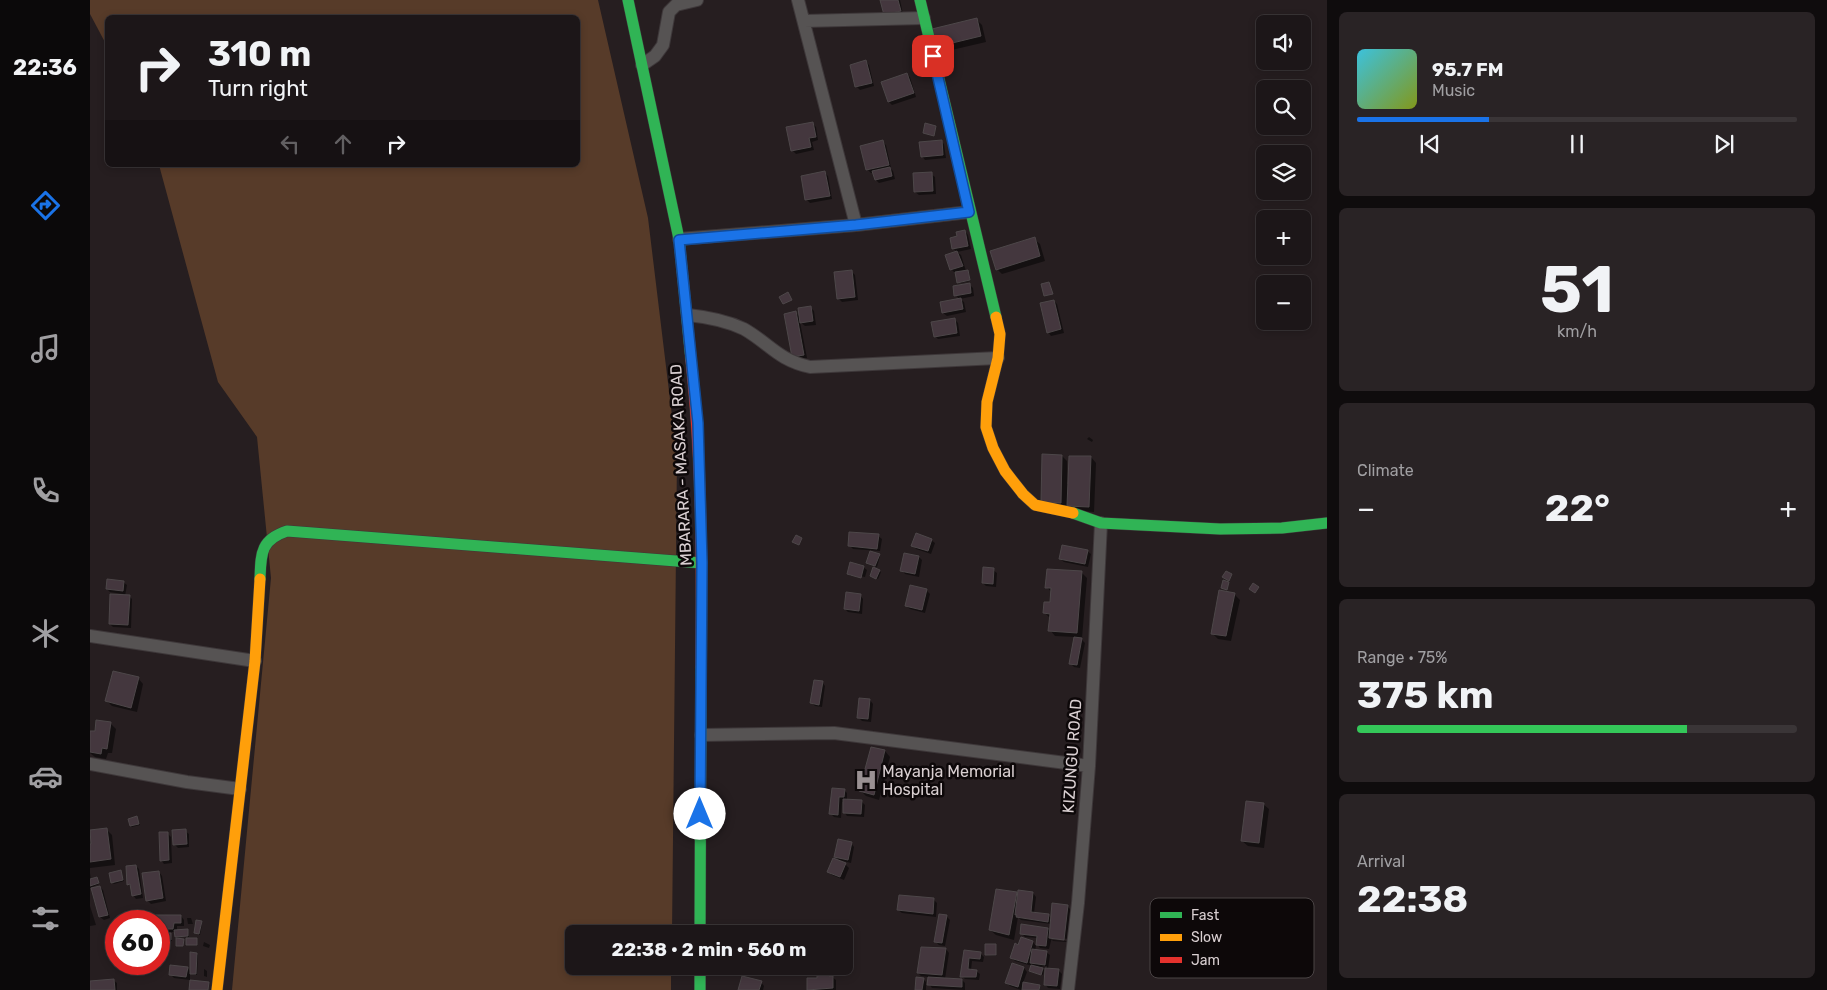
<!DOCTYPE html>
<html lang="en">
<head>
<meta charset="utf-8">
<style>
  :root { --surface:#1c1618; --page:#292325; --text:#f1f3f6; --muted:#a09fa2; --line:#3a3537; --accent:#1a73e8 }
  body { margin:0; font-family:Rubik,sans-serif; background:var(--page); color:var(--text); height:100vh; display:flex; flex-direction:column; font-size:19px; white-space:nowrap }
  * { box-sizing:border-box; margin:0 }
  p { font-size:16px; color:var(--muted) }
  .icon { flex:none; width:28px; height:28px; fill:none; stroke:currentColor; stroke-width:2; stroke-linecap:round; stroke-linejoin:round }
  .map { position:relative; flex:1; overflow:hidden }
  .drawer { display:flex; flex-direction:column; gap:12px; padding:12px; background:#0f0c0d; width:500px }
  .drawer>* { flex:none }
  .guide { position:absolute; left:15px; top:15px; width:475px; height:152px; border-radius:8px; box-shadow:0 2px 8px #0003,0 0 0 1px var(--line); background:#1c1618; color:var(--text); overflow:hidden }
  .controls { position:absolute; left:1166px; top:15px; display:grid; gap:10px }
  .controls a { display:grid; place-items:center; width:55px; height:55px; border-radius:8px; background:var(--surface); box-shadow:0 2px 8px #0003,0 0 0 1px var(--line); font-size:25px }
  .speed { position:absolute; left:15px; top:910px; display:flex; gap:10px; font-size:25px; font-weight:700; text-align:center }
  .speed>* { display:grid; place-content:center; width:65px; height:65px; border-radius:50%; background:var(--surface); box-shadow:0 2px 8px #0003,0 0 0 1px var(--line); line-height:1 }
  .speed .limit { border:8px solid #d22; background:#fff; color:#111 }
  .pin { position:absolute; display:grid; place-items:center; width:42px; height:42px; color:#fff; margin:-21px; border-radius:10px; box-shadow:0 2px 8px #0006 }
  .me { position:absolute; width:55px; margin:-28px; rotate:0deg; stroke-linejoin:round; filter:drop-shadow(0 0 4px #0008) }
  .turn { display:flex; align-items:center; gap:18px; height:105px; padding:0 20px; font-size:22px }
  .turn .icon { width:65px; height:65px; stroke-width:2.5 }
  .turn b { display:block; font-size:35px; line-height:42px }
  .lanes { display:flex; align-items:center; height:48px; padding:0 20px; background:#0003; justify-content:center; gap:25px; direction:ltr }
  .lanes .off { opacity:.35 }
  .big { font-size:38px; font-weight:700; line-height:1.1 }
  .drawer .tile { flex:1; display:flex; flex-direction:column; justify-content:center; gap:8px; min-width:0; padding:0 18px; border-radius:8px; background:var(--page) }
  .drawer .dial { align-items:center; gap:0 }
  .dial b { font-size:65px; line-height:1 }
  .song { display:flex; align-items:center; gap:15px }
  .cover { width:60px; height:60px; border-radius:8px; background:linear-gradient(135deg,hsl(190 70% 55%),hsl(70 70% 35%)) }
  .played { height:5px; border-radius:2px; background:linear-gradient(90deg,var(--accent) 30%,var(--line) 30%) }
  .keys { display:flex; justify-content:space-around; direction:ltr }
  .heat { display:flex; justify-content:space-between; align-items:center; font-size:28px; direction:ltr }
  .charge { height:8px; border-radius:4px; background:linear-gradient(90deg,#34c759 75%,var(--line) 0) }
  .trip { position:absolute; left:475px; top:925px; width:288px; height:50px; border-radius:8px; background:var(--surface); box-shadow:0 2px 8px #0003,0 0 0 1px var(--line); font-weight:700; line-height:50px; text-align:center }
  main { display:flex; flex:1; min-height:0 }
  .tab-bar { display:flex; flex-direction:column; width:90px; justify-content:space-around; align-items:center; background:#0b090a; color:var(--muted) }
  .tab-bar .icon { width:35px; height:35px }
  .tab-bar .on { color:var(--accent) }
  .tab-bar b { font-size:22px; color:var(--text) }
  .map>svg:first-child { display:block }
  .green { fill:#573b29 }
  .shadow { fill:#0007 }
  .building { fill:#44373e; stroke:#4d4749 }
  .lines { fill:none; stroke-linecap:round; stroke-linejoin:round }
  .street-casing { stroke:#3e383a; stroke-width:14 }
  .fast-casing { stroke:#3e383a; stroke-width:12 }
  .slow-casing { stroke:#3e383a; stroke-width:12 }
  .jam-casing { stroke:#3e383a; stroke-width:12 }
  .street { stroke:#565353; stroke-width:12 }
  .fast { stroke:#30b455; stroke-width:11 }
  .slow { stroke:#ff9f0a; stroke-width:11 }
  .jam { stroke:#e5322d; stroke-width:11 }
  .route-casing { stroke:#114b97; stroke-width:12 }
  .route { stroke:#1a73e8; stroke-width:9 }
  .labels { text-anchor:middle; dominant-baseline:central; stroke-width:5; stroke-linejoin:round; paint-order:stroke }
  .street-label { font-size:16px; fill:#d9cfd1; stroke:#0d0809 }
  .poi-label { font-size:16px; fill:#d9cfd1; stroke:#0d0809; text-anchor:start }
  .key { fill:#0d0809; stroke:#4a4445; stroke-width:1 }
  .key-label { font-size:14px; fill:#d9cfd1 }
</style>
</head>
<body>
<main>
<nav class="tab-bar">
<b>22:36</b>
<svg class="icon on" aria-label="directions" viewBox="0 0 24 24"><path d="M12 3l9 9-9 9-9-9zM9 14v-3h6M13 9l2 2-2 2"/></svg>
<svg class="icon" aria-label="music" viewBox="0 0 24 24"><path d="M9 18V5l10-2v13"/><circle cx="6" cy="18" r="3"/><circle cx="16" cy="16" r="3"/></svg>
<svg class="icon" aria-label="phone" viewBox="0 0 24 24"><path d="M5 4h4l2 5-3 2q2 4 5 5l2-3 5 2v4C11 20 4 13 5 4z"/></svg>
<svg class="icon" aria-label="climate" viewBox="0 0 24 24"><path d="M12 3v18M4 7l16 10M4 17L20 7"/></svg>
<svg class="icon" aria-label="car" viewBox="0 0 24 24"><path d="M5 17H2v-5l4-1 3-4h7l3 4 3 1v5h-3M9 17h6M6 11h13"/><circle cx="7" cy="17" r="2"/><circle cx="17" cy="17" r="2"/></svg>
<svg class="icon" aria-label="filters" viewBox="0 0 24 24"><path d="M4 7h16M4 17h16"/><circle cx="9" cy="7" r="2"/><circle cx="15" cy="17" r="2"/></svg>
</nav>
<div class="map">
<svg width="1237" height="990" viewBox="0 0 1237 990">
  <rect width="100%" height="100%" fill="#261e20"/>
  <path class="green" d="M0 0H508L558 218 587 457 582 934H484V966H581V990H142L181 578 167 437 128 382 69 165H488V18H18L17 46 0 14Z"/>
  <path class="shadow" d="M791 0H810L813 14 798 18Z
    M886 19 892 25 896 42 853 52 847 46Z
    M776 62 779 65 784 86 770 90 766 86Z
    M816 74 820 77 826 97 802 105 799 102 792 83Z
    M722 123 726 127 728 140 722 142 724 150 706 154 702 150Z
    M851 141 854 144 856 158 835 160 832 156Z
    M792 142 796 145 801 168H800L803 171 805 179 789 183 786 180 784 172 781 173 778 170 772 147Z
    M735 173 738 176 742 199 720 203 716 199Z
    M841 174 845 177 846 194 829 195 825 192Z
    M875 231 878 235 881 249 867 252 871 255 876 271 879 272 880 281 870 283 866 272 865 273 861 269 867 252 863 248 868 237Z
    M944 239 950 244 955 261 912 274 907 269Z
    M761 271 765 275 768 300 752 302 748 298Z
    M879 284 883 288 884 296 870 299 874 302 876 312 857 316 853 313 869 299 866 295Z
    M964 301 967 304 974 333 961 336 958 332Z
    M721 308 724 311 726 325 715 326 710 322 717 358 707 360 706 313 710 317Z
    M865 320 868 323 870 336 848 339 845 336Z
    M999 437 1003 440 1002 442 997 439Z
    M972 456 977 461V484H979L1001 457 1006 463 1004 512 958 508Z
    M788 536 792 539 790 551 763 549 759 545Z
    M841 540 845 543 841 554 826 549 823 545Z
    M997 551 1001 554 998 567 974 562 970 559Z
    M815 554 829 557 832 560 829 577 815 574 812 570Z
    M789 555 790 556 787 567 777 563Z
    M773 567 777 570 775 577 761 574V576L758 574Z
    M903 570 907 573 906 587 896 586 893 583Z
    M789 571 791 572 788 579 781 576Z
    M991 572 997 578 992 638 989 637 995 643 990 668 984 667 980 663 985 637 965 636 960 630 961 619 955 613 961 604 962 593 957 587Z
    M33 582 37 585 35 596H39L42 599 41 628 23 627 20 624 33 594 20 592 17 589Z
    M836 590 840 594 835 613 820 609 816 606Z
    M1144 594 1150 600 1141 641 1128 639 1122 633Z
    M770 595 773 599 772 614 758 612 755 609Z
    M48 678 53 684 47 712 22 706 17 701Z
    M732 682 735 686 732 707 725 706 722 703Z
    M780 700 783 704 781 722 772 721 768 717Z
    M20 723 26 729 22 753H18L16 759 5 757 0 753V732L6 733Z
    M795 751 800 757 789 800 776 796 771 791Z
    M743 789 754 790 757 793V800L771 801 775 805 774 817 757 816 754 812 755 802H752L751 818 744 817 740 813Z
    M1173 804 1179 809 1174 848 1158 846 1152 841Z
    M47 818 50 825 42 827 41 826Z
    M17 830 22 835 25 865 0 868V845Z
    M95 831 99 834V847L88 848 84 844Z
    M77 833 81 837 82 863 74 864 71 860Z
    M761 843 764 847 761 863 749 860 746 857Z
    M744 860 756 865 759 868 754 880 742 875 739 872Z
    M46 866 49 869 53 898 46 899 43 895 42 887 38 884Z
    M30 872 34 881 24 884 22 882Z
    M69 872 72 876 76 901 61 904 57 900Z
    M0 873 1 880 8 879 9 884 0 888Z
    M10 887 13 890 20 918 14 920 10 917Z
    M926 893 929 896 943 893 946 897 944 913 958 915 962 919 977 906 981 910 978 939 962 937 959 949 950 948 947 944 948 938 935 937 931 933 958 929 960 932 961 924 931 920 928 917 924 940 906 935 900 930Z
    M844 900 847 903 846 917 812 913 808 910Z
    M0 906 6 925 0 926Z
    M67 916H91L94 920V926H87V931L97 930 99 937H87L86 932H70Z
    M856 916 860 920 855 946 849 945 846 942Z
    M97 918H101L103 924H98Z
    M111 922 112 924 110 935 107 934 105 933Z
    M80 934 82 941H69V936Z
    M932 939 943 942 946 946 945 950 956 952 960 955 958 969 968 970 972 974 970 989 958 988 955 984 957 966 950 967 954 970 953 975 942 972 941 971 942 966 925 961 921 957 929 946Z
    M962 940 977 941V942L963 941Z
    M114 942 120 945 119 948 113 946Z
    M906 946V956L897 955 896 954Z
    M832 948 856 949 859 953 855 979 872 980 875 983V990L842 988 839 984V977L831 976 828 973Z
    M875 952 890 953 894 957 893 962 882 961 881 970 886 971 890 974 889 980 875 979 872 976Z
    M106 954 108 955 107 975 100 973V980L84 978 80 974 97 968 101 972Z
    M923 965 934 968 937 972 933 983 949 986 950 990H931L920 986 917 983Z
    M739 968 742 972V977L746 980V990H718L719 979H728Z
    M114 969 117 971V977L114 976Z
    M833 979 836 982V990H826Z
    M23 980 27 983V990H0V983Z
    M671 982 674 986 673 990H650Z"/>
  <path class="building" d="M790 0H808L811 11 794 15Z
    M887 18 891 36 846 47 842 29Z
    M776 60 782 83 765 87 760 65Z
    M817 73 824 93 798 102 791 82Z
    M723 122 726 137 719 138 721 147 701 151 696 127Z
    M835 123 846 126 844 136 833 133Z
    M793 140 799 165 776 170 770 146Z
    M852 140 853 155 831 157 829 142Z
    M800 167 802 176 785 180 782 171Z
    M735 171 740 196 715 200 711 176Z
    M842 172 843 191 824 192 823 173Z
    M875 230 878 246 862 249 860 238 867 236 866 232Z
    M945 237 950 256 906 270 900 251Z
    M867 251 873 266 860 270 855 255Z
    M762 270 765 297 747 299 744 272Z
    M878 270 880 280 867 283 865 272Z
    M959 282 963 294 954 296 951 284Z
    M880 283 881 293 864 296 863 286Z
    M698 292 702 300 693 304 689 297Z
    M871 298 873 309 852 313 850 302Z
    M964 300 971 329 957 333 950 303Z
    M721 306 723 321 710 323 708 308Z
    M706 311 714 355 702 357 694 314Z
    M865 318 867 333 844 337 841 322Z
    M952 454 972 455 971 503H951Z
    M979 456H1001L999 507 977 506Z
    M759 532 789 534 787 549 758 546Z
    M826 533 842 539 838 551 821 546Z
    M706 535 712 538 709 545 702 542Z
    M972 545 998 550 995 564 969 559Z
    M780 551 790 554 785 566 776 563Z
    M814 553 829 556 825 574 810 571Z
    M760 562 774 566 771 578 757 574Z
    M783 567 790 570 786 579 780 576Z
    M893 567 904 568 903 584 892 583Z
    M957 569 992 571 987 633 958 631 960 614 953 613 954 602H960L961 588H955Z
    M1136 571 1142 574 1139 581 1132 577Z
    M17 579 34 581 33 591 16 589Z
    M1133 580 1139 582 1137 590 1131 588Z
    M1163 583 1169 587 1165 593 1159 589Z
    M820 585 837 589 832 610 815 606Z
    M1129 590 1145 593 1136 636 1121 634Z
    M756 592 771 594 769 611 754 609Z
    M20 594 40 595 38 625 19 624Z
    M984 637 992 638 987 665 979 664Z
    M23 671 49 677 41 708 15 701Z
    M724 680 733 681 729 705 720 703Z
    M769 698 780 699 778 719 767 718Z
    M6 720 21 722 17 749 12 748 11 754 0 752V731H5Z
    M781 747 795 750 784 795 769 791Z
    M742 788 755 789 754 797H749L748 815 739 814Z
    M753 799 772 800 771 814 753 813Z
    M1156 801 1174 803 1169 843 1151 841Z
    M47 816 49 824 40 826 38 819Z
    M17 828 21 859 0 862V844H1L0 830Z
    M96 829 97 844 83 845 82 830Z
    M69 832H78L79 860 70 861Z
    M748 839 762 842 758 860 744 857Z
    M743 858 756 863 750 877 737 872Z
    M46 865 51 894 42 896 40 884 37 885 36 866Z
    M31 870 33 880 21 883 19 873Z
    M69 871 73 898 56 901 52 873Z
    M7 877 9 883 0 886V879Z
    M10 886 18 915 9 917 1 888Z
    M906 889 927 892 919 935 899 930Z
    M928 890 943 892 941 912 959 914 958 922 926 917 927 915H925Z
    M809 895 844 898 843 914 807 910Z
    M962 903 978 905 974 940 959 938Z
    M849 914 857 915 852 943 844 942Z
    M66 915H91V923H84L83 929H69V921H65Z
    M49 916 58 918 57 921H48Z
    M106 920 112 921 109 934 104 933Z
    M931 924 958 928 956 946 946 945 947 936 930 934Z
    M98 929V936L85 937 84 930Z
    M81 933V940L69 941V934Z
    M931 937 943 941 937 963 920 958 925 943 928 945Z
    M86 938 94 939 93 946H86Z
    M96 938H107V945H96Z
    M895 944H906V955H895Z
    M831 947 856 948 852 975 827 973Z
    M942 949 957 951 955 965 940 963Z
    M874 950 891 952 890 959 879 958 878 969 887 970 886 977H870Z
    M100 952 107 953 106 974H100Z
    M922 963 934 967 928 987 915 983Z
    M80 965 98 967 96 977 79 975Z
    M941 965 953 968 951 975 939 971Z
    M729 967H739V976H743V988L717 990V978H727V975L729 976Z
    M955 968 969 969 967 986 954 985Z
    M652 976 672 981 669 990H648Z
    M826 977 834 978 832 990H825Z
    M838 977 872 979V987L837 985Z
    M24 979 25 990H0V981Z
    M100 980 119 982 118 990H99Z
    M933 982 950 985 949 990H932Z"/>
  <g class="lines">
    <defs>
      <path id="street" d="M708 0 766 225
        M714 21 834 18
        M552 65 565 56 573 45 579 12 586 5 607 0
        M589 239 766 225 879 212
        M598 315C618 317 635 320 654 329 680 344 688 360 720 367L908 358
        M0 636 165 661
        M611 735 744 733 999 766
        M0 764 97 782 150 789
        M978 990 988 903 999 766 1011 523"/>
      <path id="fast" d="M538 0 589 239 601 360
        M830 0 906 317
        M983 513 1011 523 1130 529 1192 528 1237 523
        M170 579C171 554 170 540 197 531L612 563
        M610 934 611 667
        M610 966V990"/>
      <path id="slow" d="M906 317 910 334 908 358 897 402 896 427 903 448 915 471 933 494 945 505 983 513
        M127 990 165 661 170 579"/>
      <path id="jam" d="M601 360C612 462 612 564 611 667"/>
    </defs>
    <use href="#street" class="street-casing"/>
    <use href="#fast" class="fast-casing"/>
    <use href="#slow" class="slow-casing"/>
    <use href="#jam" class="jam-casing"/>
    <use href="#street" class="street"/>
    <use href="#fast" class="fast"/>
    <use href="#slow" class="slow"/>
    <use href="#jam" class="jam"/>
  </g>
  <g class="lines">
    <defs>
      <path id="route" d="M610 814 612 563 608 423 589 240 766 225 879 212 843 56"/>
    </defs>
    <use href="#route" class="route-casing"/>
    <use href="#route" class="route"/>
  </g>
  <defs>
    <symbol id="hospital-bare" viewBox="-9 -9 18 18"><path d="M-5-5h3v3.5h4V-5h3V5h-3V1.5h-4V5h-3Z" fill="#9a9193" stroke="#0d0809" stroke-width="2.5" paint-order="stroke"/></symbol>
  </defs>
  <g fill-rule="evenodd">
    <use href="#hospital-bare" x="760" y="764" width="32" height="32"/>
  </g>
  <g class="labels">
    <g class="street-label">
      <text transform="translate(591 465) rotate(-93)">MBARARA - MASAKA ROAD</text>
      <text transform="translate(982 756) rotate(-86)">KIZUNGU ROAD</text>
    </g>
    <g class="poi-label">
      <text x="792" y="771">Mayanja Memorial<tspan x="792" dy="18">Hospital</tspan></text>
    </g>
  </g>
  <rect x="1060" y="898" width="164" height="80" rx="8" class="key"/>
  <rect x="1070" y="912" width="22" height="6" fill="#30b455"/>
  <rect x="1070" y="934" width="22" height="7" fill="#ff9f0a"/>
  <rect x="1070" y="957" width="22" height="6" fill="#e5322d"/>
  <g class="key-label">
    <text x="1101" y="920">Fast</text>
    <text x="1101" y="942">Slow</text>
    <text x="1101" y="965">Jam</text>
  </g>
</svg>
<div class="controls">
<a><svg class="icon" aria-label="sound" viewBox="0 0 24 24"><path d="M4 9h4l5-4v14l-5-4H4zM17 9q2 3 0 6"/></svg></a>
<a><svg class="icon" aria-label="search" viewBox="0 0 24 24"><circle cx="10" cy="10" r="6"/><path d="M15 15l6 6"/></svg></a>
<a><svg class="icon" aria-label="layers" viewBox="0 0 24 24"><path d="M12 4l9 5-9 5-9-5zM3 14l9 5 9-5"/></svg></a>
<a>+</a>
<a>−</a>
</div>
<div class="speed"><div class="limit">60</div></div>
<div class="pin" style="left:843px;top:56px;background:#d93025"><svg class="icon" aria-label="arrive" viewBox="0 0 24 24"><path d="M6 21V4h12l-3 4 3 4H6"/></svg></div>
<svg class="me" style="left:610px;top:814px" viewBox="-20 -20 40 40"><circle r="19" fill="#fff"/><path d="M0-13L10 11 0 6-10 11z" fill="#1a73e8"/></svg>
<div class="trip">22:38 · 2 min · 560 m</div>
<div class="guide">
<div class="turn"><svg class="icon" aria-label="right" viewBox="0 0 24 24"><path d="M7 20v-9h11M14 6l5 5-5 5"/></svg><div><b>310 m</b>Turn right</div></div>
<div class="lanes"><svg class="icon off" aria-label="left" viewBox="0 0 24 24"><path d="M17 20v-9H6M10 6l-5 5 5 5"/></svg><svg class="icon off" aria-label="ahead" viewBox="0 0 24 24"><path d="M12 20V5M6 11l6-6 6 6"/></svg><svg class="icon" aria-label="right" viewBox="0 0 24 24"><path d="M7 20v-9h11M14 6l5 5-5 5"/></svg></div>
</div>
</div>
<section class="drawer">
<div class="tile">
<div class="song"><i class="cover"></i><div><b>95.7 FM</b><p>Music</p></div></div>
<div class="played"></div>
<div class="keys"><svg class="icon" aria-label="previous" viewBox="0 0 24 24"><path d="M18 5L8 12l10 7zM5 5v14"/></svg><svg class="icon" aria-label="pause" viewBox="0 0 24 24"><path d="M8 5v14M16 5v14"/></svg><svg class="icon" aria-label="next" viewBox="0 0 24 24"><path d="M6 5l10 7-10 7zM19 5v14"/></svg></div>
</div>
<div class="tile dial"><b>51</b><p>km/h</p></div>
<div class="tile"><p>Climate</p>
<div class="heat"><a>−</a><b class="big">22°</b><a>+</a></div>
</div>
<div class="tile"><p>Range · 75%</p><b class="big">375 km</b><div class="charge"></div></div>
<div class="tile"><p>Arrival</p><b class="big">22:38</b></div>
</section>
</main>
</body>
</html>
